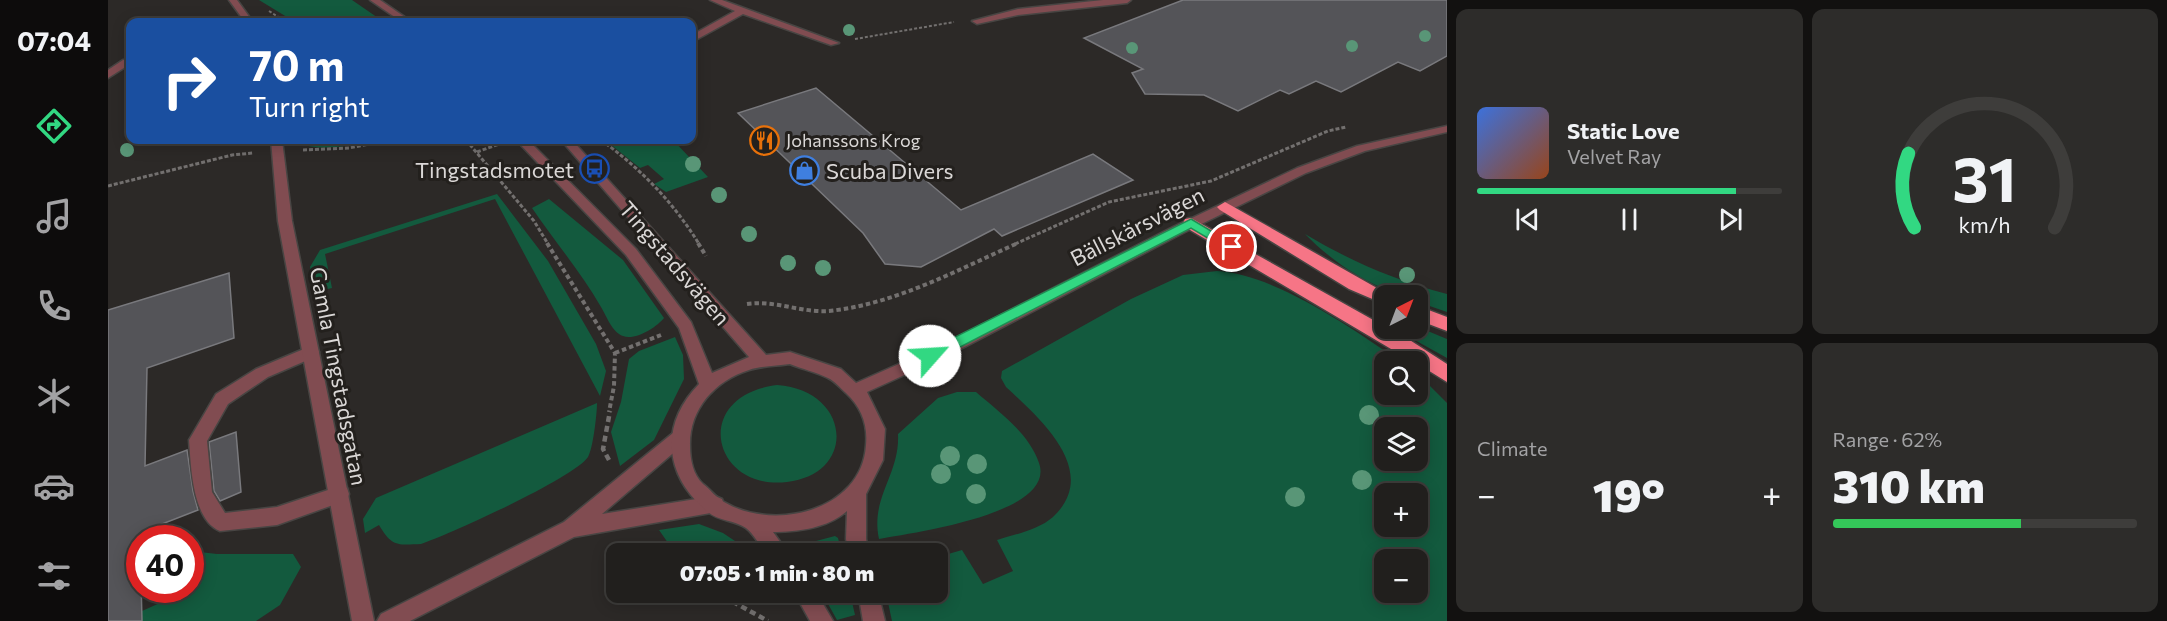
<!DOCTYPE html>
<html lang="en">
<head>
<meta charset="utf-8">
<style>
  :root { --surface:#211f1d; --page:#2d2c2a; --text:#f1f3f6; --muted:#a2a2a4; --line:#3e3d3b; --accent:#32d882 }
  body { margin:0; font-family:Commissioner,sans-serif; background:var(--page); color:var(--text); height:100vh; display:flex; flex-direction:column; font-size:22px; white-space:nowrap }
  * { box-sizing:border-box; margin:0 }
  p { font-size:20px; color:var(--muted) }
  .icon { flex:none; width:33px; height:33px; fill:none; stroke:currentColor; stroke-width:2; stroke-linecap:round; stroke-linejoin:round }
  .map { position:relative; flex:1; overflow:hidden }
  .side { display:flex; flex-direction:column; gap:9px; padding:9px; background:#121110; width:720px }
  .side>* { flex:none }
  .hud { position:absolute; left:18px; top:18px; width:570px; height:126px; border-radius:12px; box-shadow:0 3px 15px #0003,0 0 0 2px var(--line); background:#1a4fa0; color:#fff; overflow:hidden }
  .needle { width:39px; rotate:42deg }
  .fabs { position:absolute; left:1266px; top:285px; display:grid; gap:12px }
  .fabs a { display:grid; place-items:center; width:54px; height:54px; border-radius:12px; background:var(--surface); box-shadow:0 3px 15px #0003,0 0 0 2px var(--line); font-size:30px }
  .speed { position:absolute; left:18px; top:525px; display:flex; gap:12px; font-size:30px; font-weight:700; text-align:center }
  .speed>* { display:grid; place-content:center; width:78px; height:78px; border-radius:50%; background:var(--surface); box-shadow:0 3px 15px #0003,0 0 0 2px var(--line); line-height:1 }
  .speed .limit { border:9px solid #d22; background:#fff; color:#111 }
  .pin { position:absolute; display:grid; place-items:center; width:51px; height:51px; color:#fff; margin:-26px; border:3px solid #fff; border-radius:50%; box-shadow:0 2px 6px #0007 }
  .me { position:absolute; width:66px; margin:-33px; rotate:64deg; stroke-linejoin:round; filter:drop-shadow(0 0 4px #0008) }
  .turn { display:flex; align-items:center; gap:21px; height:126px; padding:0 24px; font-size:27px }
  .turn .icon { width:78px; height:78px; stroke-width:2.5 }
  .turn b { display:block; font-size:42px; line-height:51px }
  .big { font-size:45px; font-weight:800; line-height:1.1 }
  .side .widget { flex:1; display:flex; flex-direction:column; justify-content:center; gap:9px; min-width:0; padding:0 21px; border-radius:12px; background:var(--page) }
  .side .dial { align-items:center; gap:0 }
  .dial svg { height:156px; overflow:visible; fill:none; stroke:var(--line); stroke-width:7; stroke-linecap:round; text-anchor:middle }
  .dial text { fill:var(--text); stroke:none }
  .song { display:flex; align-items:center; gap:18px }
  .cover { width:72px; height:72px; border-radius:9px; background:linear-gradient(135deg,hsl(220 70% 55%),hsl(20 70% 35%)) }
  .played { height:6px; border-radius:3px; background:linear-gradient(90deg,var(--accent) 85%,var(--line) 85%) }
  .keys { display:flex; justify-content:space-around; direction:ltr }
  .heat { display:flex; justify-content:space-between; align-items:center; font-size:33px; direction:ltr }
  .charge { height:9px; border-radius:4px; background:linear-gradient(90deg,#34c759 62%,var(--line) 0) }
  .side .tiles { flex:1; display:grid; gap:9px; grid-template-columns:repeat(2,1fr) }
  .trip { position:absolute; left:498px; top:543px; width:342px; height:60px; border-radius:12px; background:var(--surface); box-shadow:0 3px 15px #0003,0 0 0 2px var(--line); font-weight:800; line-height:60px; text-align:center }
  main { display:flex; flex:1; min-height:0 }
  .tabs { display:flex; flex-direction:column; width:108px; justify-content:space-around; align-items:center; background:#0d0c0c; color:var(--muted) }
  .tabs .icon { width:42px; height:42px }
  .tabs .selected { color:var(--accent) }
  .tabs b { font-size:27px; color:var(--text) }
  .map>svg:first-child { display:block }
  .green { fill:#135a3e; fill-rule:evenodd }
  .building { fill:#545458; stroke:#79797d; stroke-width:1.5 }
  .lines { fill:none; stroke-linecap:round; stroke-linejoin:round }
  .service-casing { stroke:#484543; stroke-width:3 }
  .minor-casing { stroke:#484543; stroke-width:3 }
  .tertiary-casing { stroke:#484543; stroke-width:3 }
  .motorway-casing { stroke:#484543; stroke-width:3 }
  .path-far3 { stroke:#73706f; stroke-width:2; stroke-dasharray:3 2; stroke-linecap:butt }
  .path-far2 { stroke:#73706f; stroke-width:3; stroke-dasharray:4 2; stroke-linecap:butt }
  .path-far1 { stroke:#73706f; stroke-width:4; stroke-dasharray:4.5 3; stroke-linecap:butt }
  .path { stroke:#73706f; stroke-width:4.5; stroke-dasharray:6 4; stroke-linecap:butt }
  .service { fill:#814c51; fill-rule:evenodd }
  .minor { fill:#814c51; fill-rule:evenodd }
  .tertiary { fill:#814c51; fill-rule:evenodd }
  .motorway { fill:#f67586; fill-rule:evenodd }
  .tree { fill:#599677 }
  .route { fill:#32d882; stroke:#208c54; stroke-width:1.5 }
  .labels { text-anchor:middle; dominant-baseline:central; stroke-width:6; stroke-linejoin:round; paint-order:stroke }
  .far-poi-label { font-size:18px; fill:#dad7d6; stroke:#23201d; text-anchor:start }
  .poi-label { font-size:22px; fill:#dad7d6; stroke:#23201d; text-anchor:end }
  .street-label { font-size:22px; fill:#dad7d6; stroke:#23201d }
</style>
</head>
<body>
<main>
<nav class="tabs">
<b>07:04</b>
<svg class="icon selected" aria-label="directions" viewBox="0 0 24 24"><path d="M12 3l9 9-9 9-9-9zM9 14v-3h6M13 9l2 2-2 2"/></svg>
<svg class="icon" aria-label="music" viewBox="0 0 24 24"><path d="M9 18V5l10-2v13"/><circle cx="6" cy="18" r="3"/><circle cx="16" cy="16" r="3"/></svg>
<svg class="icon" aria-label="phone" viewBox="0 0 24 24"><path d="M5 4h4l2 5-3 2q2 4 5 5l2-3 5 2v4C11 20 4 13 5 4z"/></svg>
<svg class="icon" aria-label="climate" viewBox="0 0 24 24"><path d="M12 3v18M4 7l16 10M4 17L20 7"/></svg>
<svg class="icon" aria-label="car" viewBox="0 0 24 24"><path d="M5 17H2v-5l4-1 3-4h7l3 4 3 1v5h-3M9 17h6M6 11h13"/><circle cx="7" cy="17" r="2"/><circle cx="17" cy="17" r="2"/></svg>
<svg class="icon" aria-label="filters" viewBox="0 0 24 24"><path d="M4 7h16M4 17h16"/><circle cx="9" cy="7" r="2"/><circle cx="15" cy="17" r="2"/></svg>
</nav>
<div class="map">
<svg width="1339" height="621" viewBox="0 0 1339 621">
  <rect width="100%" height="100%" fill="#2c2927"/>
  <path class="green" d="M151 0H244L276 22H187Z
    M184 140H269C244 145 206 154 184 140Z
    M497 140H565L600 177 558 192 546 184 556 179 540 165 532 168Z
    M389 194 440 261 488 344 498 371 492 396 387 199 217 254 224 288 206 292 202 267 212 250Z
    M441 199 515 260 556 318C549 327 527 341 515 336 504 332 499 317 493 307 473 272 447 242 424 208Z
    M1197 234C1242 261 1289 281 1339 294V312L1310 302V296C1272 296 1223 261 1197 234Z
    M1109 271C1167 274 1245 329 1292 361L1276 362V394H1310V374L1339 403V621H784L778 593 830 592V557L854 550 875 584 905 571 889 540C908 534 930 530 945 517 994 471 930 417 898 387L893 378 894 371 1023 299 1075 275ZM1276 428H1310V460H1276ZM1276 494H1310V526H1276ZM1276 560H1310V592H1276Z
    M1310 327 1339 339V358L1287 329Z
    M567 337 575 355 576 379 546 440 512 466 503 432 513 402 521 359 531 351Z
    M669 385C743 390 750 474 679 482 604 491 582 396 669 385Z
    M849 392H868C891 412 921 433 931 463 949 514 803 533 771 539 762 497 792 475 790 434L830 398Z
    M489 403C489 414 485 449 480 457 466 478 342 534 313 544 289 545 284 547 271 525L257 533 255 519 268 498Z
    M591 524 615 533 645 553H567L551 530Z
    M727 536 730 538 734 553H693L689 546Z
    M83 551 109 554H185L193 567 172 605 148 621H34V611L74 593V590H82Z
    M714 593H742L747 615 729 620Z"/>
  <path class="building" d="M1075 0H1339V56L1312 71 1290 62 1233 92 1208 81 1181 94 1172 90 1130 111 1096 95 1037 94 1024 73 1035 69 976 38Z
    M708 88 853 210 985 154 1025 180 894 236 886 229 813 267 777 264 755 233 630 113Z
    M121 273 126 338 39 368 37 466 79 450 85 491 90 510 36 531V538H32L34 621H0V310Z
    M128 432 133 492 112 501 106 491 101 442Z"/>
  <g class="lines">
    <defs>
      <path id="service" d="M203 346 209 348 211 352 209 356 160 377 120 404 99 441 104 492 117 513 169 507 232 486 239 488 241 494 239 500 169 525 112 531C84 520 83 465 81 440L84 435 108 394 148 369Z"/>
      <path id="minor" d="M121 0H129L145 22H137Z
        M602 0H614L731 43 723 45 635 14 584 42V35L627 11Z
        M995 0H1023L1019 3 910 15 869 24 864 21 910 9Z
        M15 60H22V64L0 78V70Z
        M163 140H174L184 221 266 621H244L170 221Z
        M571 431 577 433 580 438 577 443 494 514 607 496 614 499 616 505 614 511 466 537 302 621H269L273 614 456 522 565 433Z"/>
      <path id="tertiary" d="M262 0H272L304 22H294Z
        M1339 126V132L1257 151 1198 173 1075 233 847 352 759 392 777 429 775 460 758 494V539L761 554H741L738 539 739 511C720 528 690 532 665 532L681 554H658C652 546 646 534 638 528 627 520 610 521 600 512 556 476 551 425 591 384L571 328 518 255 408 140H420L528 249 583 322 604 373 641 357 453 140H464L658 355 682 352 733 369 748 383 836 344 1065 227 1189 168 1249 146ZM682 364C694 369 708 372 720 378 727 381 732 388 738 393 753 407 760 424 758 445 754 511 666 532 616 502 608 498 602 489 595 484 585 475 582 459 582 446 581 410 606 381 641 370 653 366 669 366 682 364Z
        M686 592H708L725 621H702Z
        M750 592H770L777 621H755Z"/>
      <path id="motorway" d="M1117 202 1283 296H1276V304L1241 289 1112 210 1109 207Z
        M1083 218 1276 326V328L1297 337 1339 364V382L1310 364V362H1305L1077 227 1075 223 1077 219Z
        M1310 306 1339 317V331L1310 320Z"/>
    </defs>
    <use href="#service" class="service-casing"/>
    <use href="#minor" class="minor-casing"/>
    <use href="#tertiary" class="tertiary-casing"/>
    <use href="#motorway" class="motorway-casing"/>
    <path class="path-far3" d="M161 11 178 22
      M747 39 846 22"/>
    <path class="path-far2" d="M358 140 426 221 440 244
      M493 140C532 168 566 203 591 244
      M195 150 241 148 282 140
      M369 152 391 144
      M0 186 124 155 145 153
      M907 244 1001 202 1103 181 1220 131 1238 127"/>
    <path class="path-far1" d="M439 243 507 353 506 386 501 412
      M590 243 598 256
      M639 304C667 300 694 313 721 311 788 304 849 270 910 243
      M507 353 553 335"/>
    <path class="path" d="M501 460 495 449 502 411
      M545 544 551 554
      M607 592 660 621"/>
    <use href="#service" class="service"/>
    <use href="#minor" class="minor"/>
    <use href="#tertiary" class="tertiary"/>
    <use href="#motorway" class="motorway"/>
  </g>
  <g class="tree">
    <circle cx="741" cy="30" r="6"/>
    <circle cx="1317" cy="36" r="6"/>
    <circle cx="1244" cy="46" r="6"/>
    <circle cx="1024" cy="48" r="6"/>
    <circle cx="19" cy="150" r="7"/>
    <circle cx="585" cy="164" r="8"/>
    <circle cx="611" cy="195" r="8"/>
    <circle cx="641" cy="234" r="8"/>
    <circle cx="680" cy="263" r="8"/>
    <circle cx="715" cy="268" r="8"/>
    <circle cx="1299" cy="275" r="8"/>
    <circle cx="1261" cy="415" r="10"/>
    <circle cx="842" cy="456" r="10"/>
    <circle cx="869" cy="464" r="10"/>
    <circle cx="833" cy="474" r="10"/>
    <circle cx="1254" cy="480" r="10"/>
    <circle cx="868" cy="494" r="10"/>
    <circle cx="1187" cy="497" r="10"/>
  </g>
  <path class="route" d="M1083 219 1130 247 1129 250H1120L1083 228 827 360 822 362 815 356 817 352Z"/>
  <defs>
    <symbol id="restaurant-ring" viewBox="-11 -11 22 22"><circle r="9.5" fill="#23201d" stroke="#e8710a" stroke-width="1.5"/><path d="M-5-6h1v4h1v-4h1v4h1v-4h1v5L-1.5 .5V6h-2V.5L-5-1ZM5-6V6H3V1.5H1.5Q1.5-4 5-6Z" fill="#e8710a"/></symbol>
    <symbol id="bus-ring" viewBox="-11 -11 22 22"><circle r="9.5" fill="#23201d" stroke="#1a4fb4" stroke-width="1.5"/><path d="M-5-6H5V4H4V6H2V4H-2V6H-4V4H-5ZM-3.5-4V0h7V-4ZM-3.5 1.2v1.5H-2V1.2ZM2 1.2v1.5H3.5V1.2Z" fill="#1a4fb4"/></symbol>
    <symbol id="shop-ring" viewBox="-11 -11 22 22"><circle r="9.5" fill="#23201d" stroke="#3f7fe0" stroke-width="1.5"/><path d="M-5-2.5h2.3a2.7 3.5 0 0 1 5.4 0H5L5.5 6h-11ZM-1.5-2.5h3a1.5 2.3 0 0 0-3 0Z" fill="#3f7fe0"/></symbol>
  </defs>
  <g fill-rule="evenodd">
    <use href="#restaurant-ring" x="640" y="124" width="33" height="33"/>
    <use href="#bus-ring" x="470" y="152" width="33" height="33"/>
    <use href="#shop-ring" x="680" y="154" width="33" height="33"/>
  </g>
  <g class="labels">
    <g class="far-poi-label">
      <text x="678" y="140">Johanssons Krog</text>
    </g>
    <g class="poi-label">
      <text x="466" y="169">Tingstadsmotet</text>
      <text x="718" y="170" text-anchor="start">Scuba Divers</text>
    </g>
    <g class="street-label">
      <text transform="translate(1029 226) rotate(-27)">Bällskärsvägen</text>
      <text transform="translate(567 263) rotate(49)">Tingstadsvägen</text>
      <text transform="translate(231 376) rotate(79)">Gamla Tingstadsgatan</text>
    </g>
  </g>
</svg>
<div class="fabs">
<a><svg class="needle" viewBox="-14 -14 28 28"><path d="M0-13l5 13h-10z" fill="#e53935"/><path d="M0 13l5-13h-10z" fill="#a2a2a4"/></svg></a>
<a><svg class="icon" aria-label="search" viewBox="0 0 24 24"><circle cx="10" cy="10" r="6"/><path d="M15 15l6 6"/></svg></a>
<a><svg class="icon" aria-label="layers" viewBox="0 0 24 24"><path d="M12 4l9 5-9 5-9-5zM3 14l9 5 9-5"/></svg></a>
<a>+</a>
<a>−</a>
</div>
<div class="speed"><div class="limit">40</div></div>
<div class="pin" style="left:1124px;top:247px;background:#d93025"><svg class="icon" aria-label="arrive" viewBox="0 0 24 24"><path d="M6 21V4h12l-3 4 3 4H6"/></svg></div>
<svg class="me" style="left:822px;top:356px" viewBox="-20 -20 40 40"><circle r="19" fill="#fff"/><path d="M0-13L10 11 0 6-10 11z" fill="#32d882"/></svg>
<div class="trip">07:05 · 1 min · 80 m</div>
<div class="hud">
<div class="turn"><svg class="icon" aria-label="right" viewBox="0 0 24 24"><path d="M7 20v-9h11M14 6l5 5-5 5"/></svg><div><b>70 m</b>Turn right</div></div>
</div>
</div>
<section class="side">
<div class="tiles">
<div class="widget">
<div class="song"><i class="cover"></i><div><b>Static Love</b><p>Velvet Ray</p></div></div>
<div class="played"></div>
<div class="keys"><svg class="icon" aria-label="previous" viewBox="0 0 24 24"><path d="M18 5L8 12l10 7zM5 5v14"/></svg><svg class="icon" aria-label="pause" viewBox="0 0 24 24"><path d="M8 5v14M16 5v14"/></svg><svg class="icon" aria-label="next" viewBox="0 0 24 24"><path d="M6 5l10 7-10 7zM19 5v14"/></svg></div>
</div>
<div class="widget dial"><svg viewBox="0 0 100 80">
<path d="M14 69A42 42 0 1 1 86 69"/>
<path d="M14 69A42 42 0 0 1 11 31" stroke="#32d882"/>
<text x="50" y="56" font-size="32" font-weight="700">31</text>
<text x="50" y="72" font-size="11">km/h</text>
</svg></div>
<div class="widget"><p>Climate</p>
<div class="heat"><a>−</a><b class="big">19°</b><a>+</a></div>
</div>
<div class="widget"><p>Range · 62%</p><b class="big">310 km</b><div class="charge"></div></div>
</div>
</section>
</main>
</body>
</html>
